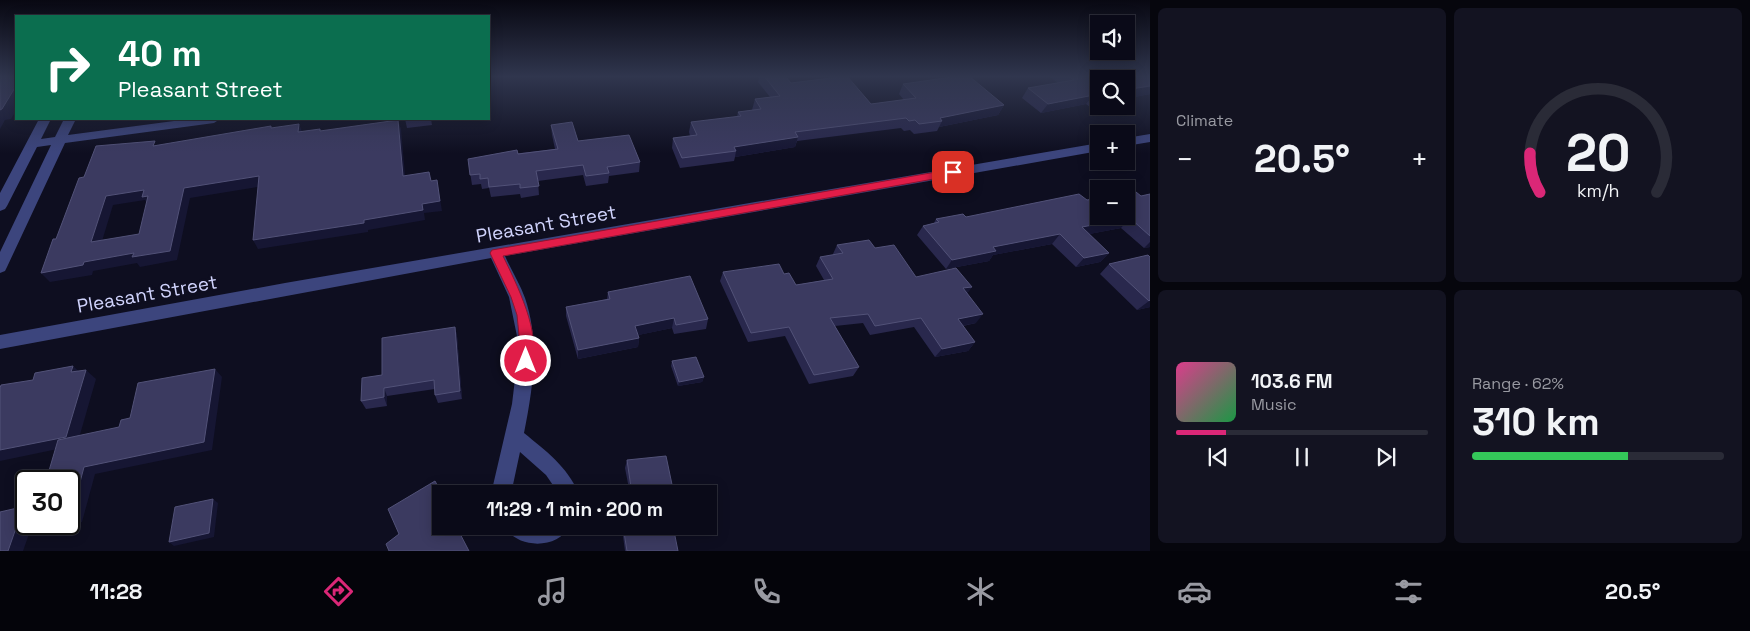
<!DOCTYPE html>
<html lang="en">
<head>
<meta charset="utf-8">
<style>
  :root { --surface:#0a0a18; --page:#131321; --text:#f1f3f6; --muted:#999aa2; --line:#2a2b37; --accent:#db2777 }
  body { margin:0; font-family:"Space Grotesk",sans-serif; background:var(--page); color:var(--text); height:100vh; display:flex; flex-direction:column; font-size:19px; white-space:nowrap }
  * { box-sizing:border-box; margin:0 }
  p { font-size:16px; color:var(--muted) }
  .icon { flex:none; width:28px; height:28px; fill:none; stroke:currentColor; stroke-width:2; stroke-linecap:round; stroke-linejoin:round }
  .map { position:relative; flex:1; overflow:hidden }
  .side { display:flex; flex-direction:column; gap:8px; padding:8px; background:#06060d; width:600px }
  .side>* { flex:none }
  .hud { position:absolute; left:15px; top:15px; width:475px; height:105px; border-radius:0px; box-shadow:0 2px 12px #0003,0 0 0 1px var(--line); background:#0b6e4f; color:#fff; overflow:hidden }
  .buttons { position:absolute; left:1090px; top:15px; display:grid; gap:10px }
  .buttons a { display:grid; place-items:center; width:45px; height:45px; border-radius:0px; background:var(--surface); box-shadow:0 2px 12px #0003,0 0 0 1px var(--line); font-size:25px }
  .speed { position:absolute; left:15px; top:470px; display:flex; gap:10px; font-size:25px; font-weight:700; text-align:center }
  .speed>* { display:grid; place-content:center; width:65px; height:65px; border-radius:50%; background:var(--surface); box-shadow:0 2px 12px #0003,0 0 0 1px var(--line); line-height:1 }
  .speed .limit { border:2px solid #111; border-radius:8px; background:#fff; color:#111 }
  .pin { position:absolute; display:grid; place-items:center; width:42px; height:42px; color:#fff; margin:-21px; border-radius:10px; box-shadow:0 2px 8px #0006 }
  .me { position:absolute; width:55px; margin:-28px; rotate:0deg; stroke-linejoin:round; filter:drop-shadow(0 0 4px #0008) }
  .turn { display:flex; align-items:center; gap:18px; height:105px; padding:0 20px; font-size:22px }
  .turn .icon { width:65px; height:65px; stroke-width:2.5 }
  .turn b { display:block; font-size:35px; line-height:42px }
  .big { font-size:38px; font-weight:700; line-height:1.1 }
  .side .card { flex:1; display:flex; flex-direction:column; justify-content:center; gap:8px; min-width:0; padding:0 18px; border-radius:8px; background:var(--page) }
  .side .dial { align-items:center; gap:0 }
  .dial svg { height:130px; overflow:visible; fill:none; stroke:var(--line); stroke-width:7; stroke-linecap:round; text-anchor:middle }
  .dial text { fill:var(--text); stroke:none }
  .song { display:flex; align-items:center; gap:15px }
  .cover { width:60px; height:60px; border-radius:8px; background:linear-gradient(135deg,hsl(330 70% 55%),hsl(140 70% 35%)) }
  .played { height:5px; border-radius:2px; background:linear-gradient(90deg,var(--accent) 20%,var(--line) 20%) }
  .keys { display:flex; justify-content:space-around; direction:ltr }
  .heat { display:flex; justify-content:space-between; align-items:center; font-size:28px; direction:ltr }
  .charge { height:8px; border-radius:4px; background:linear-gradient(90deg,#34c759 62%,var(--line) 0) }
  .side .tiles { flex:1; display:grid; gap:8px; grid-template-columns:repeat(2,1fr) }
  .trip { position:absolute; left:432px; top:485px; width:285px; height:50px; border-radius:0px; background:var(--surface); box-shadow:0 2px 12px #0003,0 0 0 1px var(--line); font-weight:700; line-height:50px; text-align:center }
  .menu { display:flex; height:80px; justify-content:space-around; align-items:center; background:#04040a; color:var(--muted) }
  .menu .icon { width:35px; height:35px }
  .menu .selected { color:var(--accent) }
  .menu b { font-size:22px; color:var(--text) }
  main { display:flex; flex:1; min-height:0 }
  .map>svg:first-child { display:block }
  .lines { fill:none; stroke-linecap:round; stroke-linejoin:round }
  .minor { fill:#3c457d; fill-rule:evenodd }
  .wall { fill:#29284d }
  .shaded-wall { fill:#161633 }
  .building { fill:#3b3a60; stroke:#525278; fill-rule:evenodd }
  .route { fill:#e11d48; stroke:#92132f }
  .labels { text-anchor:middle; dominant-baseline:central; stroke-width:5; stroke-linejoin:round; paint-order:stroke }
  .street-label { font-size:19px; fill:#d0d3fc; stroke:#0e0e20 }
</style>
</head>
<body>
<main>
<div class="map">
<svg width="1150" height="551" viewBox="0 0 1150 551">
  <rect width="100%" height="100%" fill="#0e0e20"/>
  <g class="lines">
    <path class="minor" d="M39 119H51L41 139 55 137 64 119H76L68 135 189 119H220L214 123 65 143 7 267 5 271 0 273V252L51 145 37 147 7 206 5 209 0 211V193Z
      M1150 134V142L1126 146V138Z
      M1099 143V151L505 256C511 270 520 284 525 298 540 342 533 388 524 433 546 451 567 466 579 494H559L546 475 520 452 511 494H491L512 404 519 346 509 297 491 258 0 349V335L285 283Z
      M505 526H569C559 550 515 549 505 526Z"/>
  </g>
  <path class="wall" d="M760 76H785L791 83 871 104 904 100 899 94 903 84 1004 105 998 115 939 127 937 131 914 134 910 130 904 131 901 128 797 141 795 147 735 157 734 161 680 168 672 148 673 138 690 136 689 132 691 122 737 117 738 112 752 110 755 99 770 97 758 82Z
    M1049 76H1150V94L1129 98 1099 106 1090 107 1086 104 1041 113 1022 98 1028 88 1058 83Z
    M405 119H431L432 125 407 128Z
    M551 125 578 141 640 162 639 172 609 176 608 183 586 186 583 175 538 181 539 195 521 198 520 194 491 197 489 188 482 189 481 184 472 185 468 159 555 149 552 135Z
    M1150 194V247L1144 248 1121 228 1089 234 1109 253 1100 262 1076 267 1052 244 993 255 989 261 946 269 917 235 923 226 934 223 936 219 966 217 1087 200 1141 196Z
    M837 245 875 248 916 277 972 287 967 293 976 323 963 326 975 342 968 351 935 357 914 327 870 335 863 323 835 326 859 367 853 376 809 384 785 336 748 342 720 281 723 272 784 274 796 285 824 280 816 266 820 257 833 255V254Z
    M1148 255 1150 307 1137 310 1100 274 1109 264Z
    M608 292 708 319 706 329 674 334 672 328 638 335 639 338 638 347 578 359 566 316V307L607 299Z
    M455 327 457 336 462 399 438 403 435 395V389L387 396V406L366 409 361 401 382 375Z
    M672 361 704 377 702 382 678 386 671 366Z
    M627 460 674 494H630L625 468Z
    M622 526H680L678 532H674L678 551H625L622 529Z"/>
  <path class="shaded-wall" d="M16 86V110L11 119 5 120 0 129V110Z
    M1150 86V94L1129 98 1126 101V93L1131 89Z
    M1094 95 1086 104 1041 113 1048 104Z
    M1097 97H1099V106L1090 107Z
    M1004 105 998 115 939 127 942 121 940 118Z
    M398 120 401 129 406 186 403 176Z
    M299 124 303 134 298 132Z
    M798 137 795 147 735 157 736 151 734 147Z
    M259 176 264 186 190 198 177 260 140 267 137 263 93 271 92 275 50 282 41 273 84 262 134 253 184 188Z
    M437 180 442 211 424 213 425 220 368 230V232L258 249 253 240 364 220 422 204Z
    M144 190 155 205 149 206 145 200 113 205 99 251 91 242 106 196Z
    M1130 218 1121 228 1074 237 1082 227Z
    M1060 234 1052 244 993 255 989 261 946 269 952 260 993 247Z
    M1150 242V247L1144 248Z
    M1109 253 1100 262 1076 267 1084 258Z
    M972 287 965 296 963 288Z
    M1150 300V307L1137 310 1149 301Z
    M983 314 976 323 951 328 958 319Z
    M674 318 672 328 634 336 635 326Z
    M455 327 457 336 462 399 460 391Z
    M639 338 638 347 578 359V350Z
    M975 342 968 351 935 357 942 349Z
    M73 366 83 375 71 372Z
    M215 369 222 377 212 450 95 474 82 522 29 534 23 551H8L16 528 34 524H69V516L84 467Z
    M86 370 96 379 77 445 0 461V450Z
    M704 377 702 382 678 386 679 382Z
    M384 388 387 396V406L384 397Z
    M213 499 218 503 214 537 174 546 169 542Z"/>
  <path class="building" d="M0 76H16V86L2 109 0 110Z
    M764 76H785L791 83 847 76 871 104 916 98 903 84 959 76H969L1004 105 940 118 942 121 919 124 915 120 909 121 906 118 795 132 798 137 734 147 736 151 682 158 673 138 697 135 691 122 741 116 738 112 761 109 755 99 780 96Z
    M1068 76H1150V86L1131 89 1134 91 1126 93V79H1099V97H1097L1094 95 1048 104 1028 88 1074 80Z
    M398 120 403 176 429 172 431 181 437 180 440 201 422 204 423 210 364 220V223L253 240 259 176 184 188 170 251 132 257 134 253 84 262 83 265 41 273 53 239H56L79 178 84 177 96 146 155 141 153 146 271 126V128L299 124 298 132 320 129V131ZM144 190 142 197 148 196 139 234 91 242 106 196Z
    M572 122 578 141 629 135 640 162 607 167 609 173 586 176 583 165 536 171 539 186 520 188V184L489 187 488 178 480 179V174L470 175 468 159 517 150 518 154 558 149 551 125Z
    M1136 192 1141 196 1150 194V236L1130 218 1082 227 1109 253 1084 258 1060 234 993 247 996 251 952 260 923 226 939 222 936 219 963 214 966 217 1079 194 1087 200 1099 198V216H1126V194Z
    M869 240 875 248 894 245 916 277 956 268 972 287 963 288 983 314 958 319 975 342 942 349 921 318 875 326 868 314 830 318 859 367 814 375 789 327 751 333 723 272 779 264 784 274 789 273 796 285 833 279 820 257 843 253 837 245Z
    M1148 255 1150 257V300L1149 301 1109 264Z
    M690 276 708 319 676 325 674 318 635 326 639 338 578 350 566 307 610 299 608 292Z
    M455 327 460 391 435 395 434 380 384 388V397L361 401 362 378 382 375V338Z
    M696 357 704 377 679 382 672 361Z
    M73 366 71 372 86 370 66 437 0 450V388L1 385 33 380 35 373Z
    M215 369 204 442 84 467 71 516H69V481H46L58 440 119 427 121 420 130 418 138 383Z
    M666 456 674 494H632L627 460Z
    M435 481 442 494 441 526H456L469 551H389L386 544 399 534 388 509Z
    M213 499 209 533 169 542 175 507Z
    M26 506V524H34L16 528 8 551H0V512Z
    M623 526H673L678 551H627Z"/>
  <linearGradient id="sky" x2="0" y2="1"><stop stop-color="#080812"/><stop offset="0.5" stop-color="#30364e"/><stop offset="1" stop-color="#30364e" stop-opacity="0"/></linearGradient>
  <rect width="1150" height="153" fill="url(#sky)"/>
  <path class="route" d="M953 169 956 170V175L503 256C515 281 544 337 530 365L526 366 522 365 517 315 511 297 490 253 492 250Z"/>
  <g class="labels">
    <g class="street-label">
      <text transform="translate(546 224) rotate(-10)">Pleasant Street</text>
      <text transform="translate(147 294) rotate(-10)">Pleasant Street</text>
    </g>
  </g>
</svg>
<div class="buttons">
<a><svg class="icon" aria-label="sound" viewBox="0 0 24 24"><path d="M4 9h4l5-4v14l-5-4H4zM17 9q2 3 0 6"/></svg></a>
<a><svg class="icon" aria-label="search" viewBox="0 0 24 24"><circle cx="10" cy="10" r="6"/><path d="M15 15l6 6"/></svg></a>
<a>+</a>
<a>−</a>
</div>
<div class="speed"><div class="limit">30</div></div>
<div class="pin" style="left:953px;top:172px;background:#d93025"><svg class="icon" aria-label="arrive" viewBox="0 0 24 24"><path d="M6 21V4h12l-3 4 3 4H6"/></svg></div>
<svg class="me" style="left:526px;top:361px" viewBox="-20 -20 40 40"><circle r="17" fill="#e11d48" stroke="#fff" stroke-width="3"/><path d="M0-11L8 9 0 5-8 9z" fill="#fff"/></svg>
<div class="trip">11:29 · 1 min · 200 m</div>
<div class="hud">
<div class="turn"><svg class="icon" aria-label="right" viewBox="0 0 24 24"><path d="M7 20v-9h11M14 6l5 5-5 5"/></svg><div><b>40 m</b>Pleasant Street</div></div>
</div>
</div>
<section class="side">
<div class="tiles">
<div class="card"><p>Climate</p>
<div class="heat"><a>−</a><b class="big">20.5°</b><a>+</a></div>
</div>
<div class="card dial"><svg viewBox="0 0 100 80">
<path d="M14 69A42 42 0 1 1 86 69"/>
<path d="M14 69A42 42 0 0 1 8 45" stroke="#db2777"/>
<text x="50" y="56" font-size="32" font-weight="700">20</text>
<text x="50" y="72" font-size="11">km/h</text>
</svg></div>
<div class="card">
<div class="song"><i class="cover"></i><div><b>103.6 FM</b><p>Music</p></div></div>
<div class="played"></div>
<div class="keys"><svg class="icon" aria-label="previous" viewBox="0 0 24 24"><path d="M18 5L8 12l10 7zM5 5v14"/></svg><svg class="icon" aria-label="pause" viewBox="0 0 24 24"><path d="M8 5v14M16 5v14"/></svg><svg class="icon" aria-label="next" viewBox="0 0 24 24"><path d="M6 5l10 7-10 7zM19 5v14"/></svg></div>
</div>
<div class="card"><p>Range · 62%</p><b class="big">310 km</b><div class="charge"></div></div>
</div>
</section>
</main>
<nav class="menu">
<b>11:28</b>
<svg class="icon selected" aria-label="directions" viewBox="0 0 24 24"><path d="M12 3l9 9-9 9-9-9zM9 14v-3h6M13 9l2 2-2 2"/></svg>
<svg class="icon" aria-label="music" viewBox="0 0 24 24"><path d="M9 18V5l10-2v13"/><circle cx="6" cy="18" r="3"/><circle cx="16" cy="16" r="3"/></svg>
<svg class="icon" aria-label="phone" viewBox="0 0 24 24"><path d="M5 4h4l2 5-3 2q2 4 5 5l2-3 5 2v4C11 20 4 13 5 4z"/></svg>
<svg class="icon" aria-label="climate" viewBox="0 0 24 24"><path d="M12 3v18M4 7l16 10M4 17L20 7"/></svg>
<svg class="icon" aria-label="car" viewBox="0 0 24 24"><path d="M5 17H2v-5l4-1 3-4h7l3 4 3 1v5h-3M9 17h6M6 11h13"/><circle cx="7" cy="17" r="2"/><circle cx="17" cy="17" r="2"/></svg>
<svg class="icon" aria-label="filters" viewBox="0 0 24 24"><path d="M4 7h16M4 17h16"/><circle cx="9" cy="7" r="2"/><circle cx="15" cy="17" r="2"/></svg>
<b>20.5°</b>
</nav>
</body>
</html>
